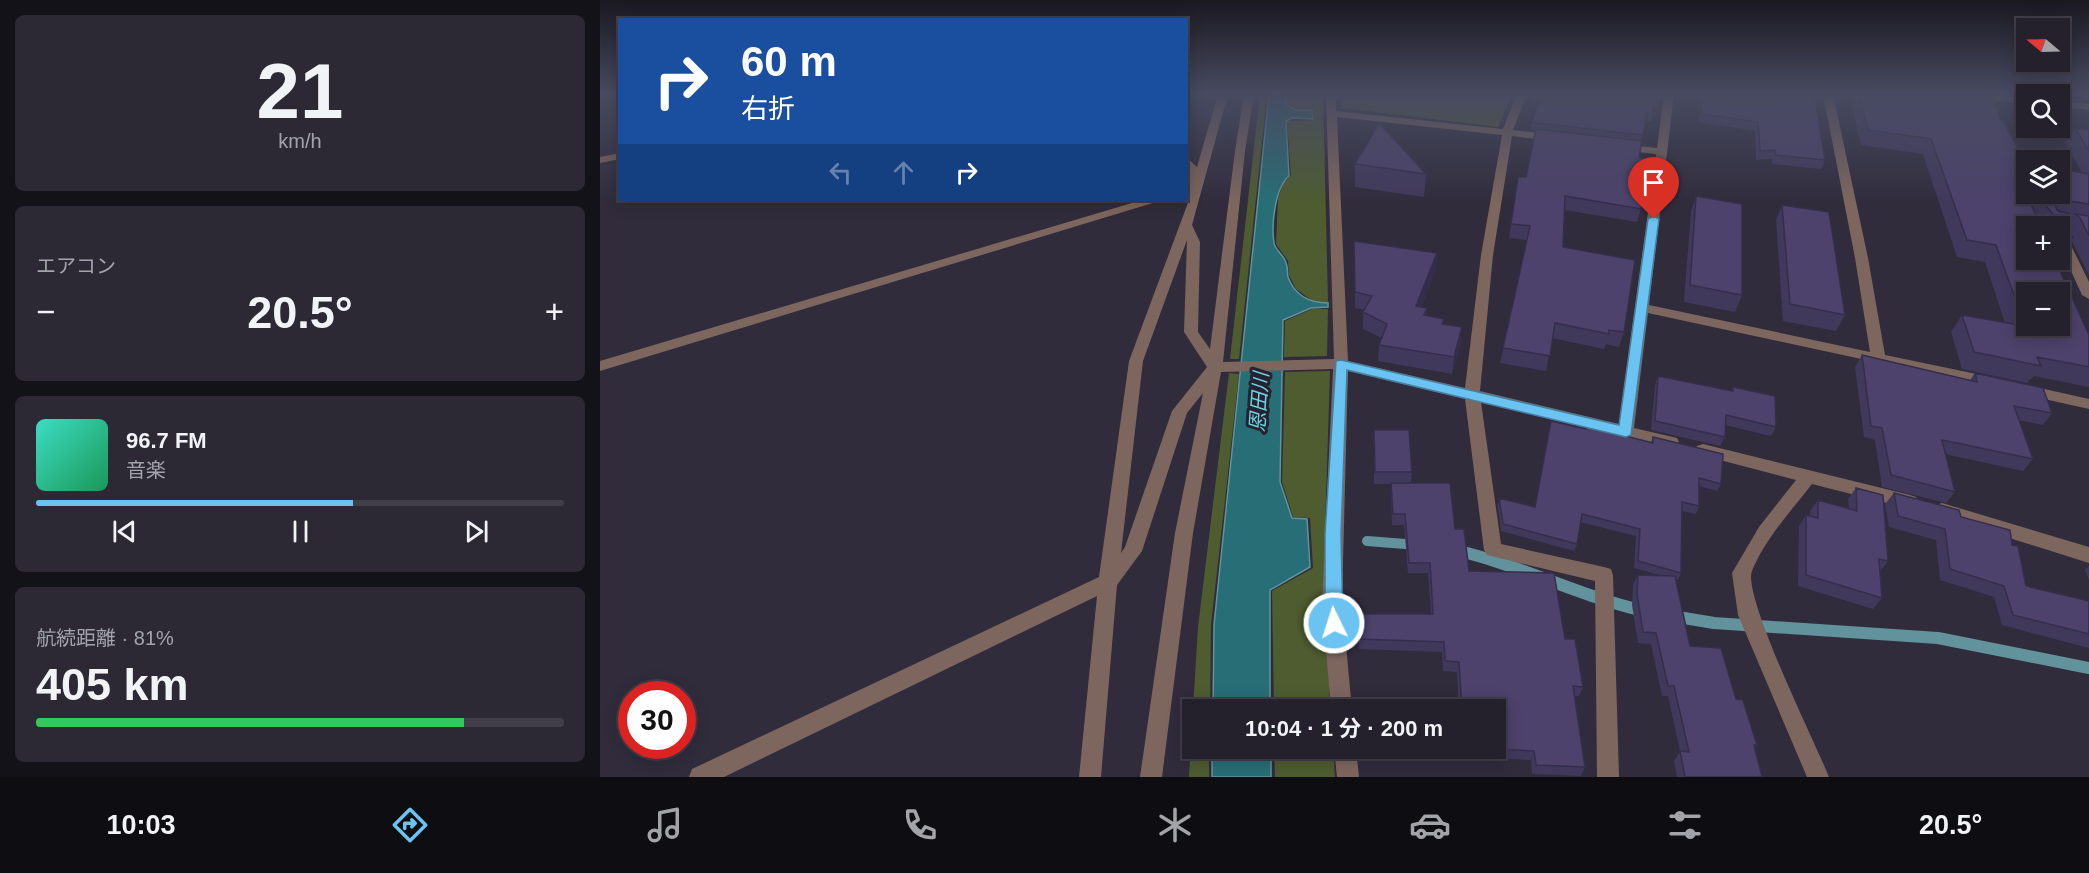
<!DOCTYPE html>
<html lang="ja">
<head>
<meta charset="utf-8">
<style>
  :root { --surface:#24212d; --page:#2c2935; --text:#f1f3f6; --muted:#a3a3aa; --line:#413e49; --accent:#6bc3f2 }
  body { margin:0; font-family:Helvetica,"Noto Sans JP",sans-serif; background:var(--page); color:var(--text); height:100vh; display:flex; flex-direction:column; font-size:22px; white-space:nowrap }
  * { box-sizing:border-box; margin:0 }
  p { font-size:20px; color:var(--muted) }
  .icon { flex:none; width:33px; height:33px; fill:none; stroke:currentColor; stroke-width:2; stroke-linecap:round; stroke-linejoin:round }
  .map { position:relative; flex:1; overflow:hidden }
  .details { display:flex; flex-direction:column; gap:15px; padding:15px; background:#141219; width:600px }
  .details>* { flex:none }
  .hud { position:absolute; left:18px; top:18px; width:570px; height:183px; border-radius:0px; box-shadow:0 3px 15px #0003,0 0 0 2px var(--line); background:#1a4fa0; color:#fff; overflow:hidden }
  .needle { width:39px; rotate:289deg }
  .controls { position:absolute; left:1416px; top:18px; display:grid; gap:12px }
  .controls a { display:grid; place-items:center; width:54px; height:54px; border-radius:0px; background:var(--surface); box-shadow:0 3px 15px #0003,0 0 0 2px var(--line); font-size:30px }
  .speed { position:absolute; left:18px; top:681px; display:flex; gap:12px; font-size:30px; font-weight:700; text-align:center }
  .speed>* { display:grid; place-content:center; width:78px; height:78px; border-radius:50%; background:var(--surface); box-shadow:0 3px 15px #0003,0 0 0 2px var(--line); line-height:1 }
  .speed .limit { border:9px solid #d22; background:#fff; color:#111 }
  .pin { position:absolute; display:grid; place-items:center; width:51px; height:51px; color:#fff; margin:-62px -26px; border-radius:50% 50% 50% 0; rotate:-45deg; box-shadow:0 0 6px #0007 }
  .pin .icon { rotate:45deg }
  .me { position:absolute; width:66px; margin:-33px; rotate:356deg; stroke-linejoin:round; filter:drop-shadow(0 0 4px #0008) }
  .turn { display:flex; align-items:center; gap:21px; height:126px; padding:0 24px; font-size:27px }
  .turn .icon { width:78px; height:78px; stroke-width:2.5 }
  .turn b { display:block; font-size:42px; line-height:51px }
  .lanes { display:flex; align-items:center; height:57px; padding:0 24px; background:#0003; justify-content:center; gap:30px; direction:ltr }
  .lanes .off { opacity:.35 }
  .big { font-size:45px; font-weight:700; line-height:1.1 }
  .details .widget { flex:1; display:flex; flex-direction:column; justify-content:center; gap:9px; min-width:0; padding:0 21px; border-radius:9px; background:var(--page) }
  .details .dial { align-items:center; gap:0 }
  .dial b { font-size:78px; line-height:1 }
  .song { display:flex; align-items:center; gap:18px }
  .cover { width:72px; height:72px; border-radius:9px; background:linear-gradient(135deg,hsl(170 70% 55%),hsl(150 70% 35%)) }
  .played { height:6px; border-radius:3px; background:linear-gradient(90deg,var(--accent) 60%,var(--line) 60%) }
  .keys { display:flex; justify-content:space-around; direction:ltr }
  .heat { display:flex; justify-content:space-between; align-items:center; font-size:33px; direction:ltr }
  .charge { height:9px; border-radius:4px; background:linear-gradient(90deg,#34c759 81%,var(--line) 0) }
  .trip { position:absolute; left:582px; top:699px; width:324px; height:60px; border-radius:0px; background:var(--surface); box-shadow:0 3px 15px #0003,0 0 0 2px var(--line); font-weight:700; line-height:60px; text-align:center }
  .tabs { display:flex; height:96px; justify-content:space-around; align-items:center; background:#0e0d12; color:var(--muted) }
  .tabs .icon { width:42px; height:42px }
  .tabs .current { color:var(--accent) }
  .tabs b { font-size:27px; color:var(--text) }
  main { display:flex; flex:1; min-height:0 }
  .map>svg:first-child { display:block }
  .green { fill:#4e5c30 }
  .water { fill:#286e76; stroke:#62939c; stroke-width:1.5 }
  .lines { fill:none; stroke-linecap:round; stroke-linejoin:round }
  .stream-far1 { stroke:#62939c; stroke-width:10 }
  .stream { stroke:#62939c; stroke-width:12 }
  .minor { fill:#7d665e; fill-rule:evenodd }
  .wall { fill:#41395c }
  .shaded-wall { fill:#352e4b }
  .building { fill:#4c426b; stroke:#352e4b; stroke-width:1.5; fill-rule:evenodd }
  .route { fill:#6bc3f2; stroke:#467f9d; stroke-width:1.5 }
  .labels { text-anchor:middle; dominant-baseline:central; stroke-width:6; stroke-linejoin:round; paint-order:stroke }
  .water-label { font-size:20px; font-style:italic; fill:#6ad4e2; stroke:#262231 }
</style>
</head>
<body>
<main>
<section class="details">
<div class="widget dial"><b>21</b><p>km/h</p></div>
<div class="widget"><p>エアコン</p>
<div class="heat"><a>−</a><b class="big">20.5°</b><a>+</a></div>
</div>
<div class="widget">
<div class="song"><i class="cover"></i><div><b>96.7 FM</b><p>音楽</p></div></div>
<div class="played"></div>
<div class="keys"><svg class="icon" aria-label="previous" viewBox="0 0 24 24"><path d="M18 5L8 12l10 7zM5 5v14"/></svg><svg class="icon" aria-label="pause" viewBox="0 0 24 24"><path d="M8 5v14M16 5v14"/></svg><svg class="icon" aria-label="next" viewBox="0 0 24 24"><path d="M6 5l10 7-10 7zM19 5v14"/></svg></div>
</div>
<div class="widget"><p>航続距離 · 81%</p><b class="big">405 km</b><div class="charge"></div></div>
</section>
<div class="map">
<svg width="1489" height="777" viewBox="0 0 1489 777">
  <rect width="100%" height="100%" fill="#302c3c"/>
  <path class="green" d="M660 94H667L639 359H630Z
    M687 94H723L728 302H714L696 289 689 275 688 261 676 244 678 199 683 183 691 175 687 121 715 120 713 109H696L687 104Z
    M742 94H912L898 127 742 108Z
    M712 309H728L727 356 684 357 685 321Z
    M730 371 724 562 730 709H674L672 591 713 568 710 518 693 517 682 482 685 372Z
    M629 373 639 374 611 625 610 709H593L598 627Z
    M592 724V748L609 749V777H589Z
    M674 749H733L735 777H675Z"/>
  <path class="water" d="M669 94H686V105L696 110H712L713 119 692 118 686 121 689 176C675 188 671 224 674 243 675 250 684 255 686 263 688 267 687 272 688 277 695 296 709 303 728 303V307L711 308 683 320 680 482 692 518 707 519 710 567 670 590V709L613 710 614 625Z
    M612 749H671V777H612Z"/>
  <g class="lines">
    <path class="stream-far1" d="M767 541 818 545"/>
    <path class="stream" d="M855 550C920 565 979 596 1044 611
      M1072 616 1114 623 1338 638 1489 668"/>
    <path class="minor" d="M618 94H628L592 225 600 242 598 332 610 349 635 151 644 94H654L645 151 623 362 734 359 726 94H736V111L903 129 917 94H927L913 130 955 135 960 138 955 141 912 136 893 255 880 391 1019 424 1056 154 1020 150 1015 147 1020 144 1057 148 1064 94H1074L1049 305 1270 352 1255 258 1223 94H1233L1268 258 1285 355 1391 377 1398 382 1391 387 1048 313 1034 428 1077 438 1079 442 1077 446 1071 448 881 402 901 544 1004 567 1011 569 1013 575 1019 777H997L995 581 887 555 884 550 865 399 748 371 742 602 752 710H731L722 602 733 369 621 372 593 533 562 777H540L575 533 603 393 587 413 542 551 517 585 501 777H479L497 596 124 777H89L92 769 499 577 529 361 589 200C592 184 586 172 586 157L597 167ZM737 117 902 135 881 255 865 388 748 361ZM587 240 584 332 607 367 572 411 525 547 521 553 543 361Z
      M1355 94H1387L1426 98V104L1360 97Z
      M1460 101 1489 104V110L1460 107Z
      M20 153V159L0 163V157Z
      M542 200H558L556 202 0 371V361Z
      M1460 231 1466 235 1489 282V299L1482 295 1460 247Z
      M1427 385 1489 399V409L1422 394 1419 390Z
      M1103 444 1310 495 1316 497 1319 502 1316 507 1310 509 1212 484C1191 511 1165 539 1152 571 1142 596 1216 744 1229 777H1207L1138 615 1132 573 1159 527 1196 480 1097 454 1095 450 1097 446Z
      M1342 503 1489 547V563L1336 515 1333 510 1336 505Z
      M734 748H756L759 777H737Z"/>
  </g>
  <path class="wall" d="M932 94H1060L1056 116H1053L1051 122 1045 121 1041 141 1039 157 1041 209 1037 222 964 210 963 247 1024 332 1019 347 1006 344 1004 349 952 338 946 371 900 363 927 240 909 238 918 177H926L935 131 931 129 932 121 940 102 931 101Z
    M1100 94H1214L1225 160 1221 169 1172 164V159L1156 160 1155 131 1098 122Z
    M1249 94H1390L1400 119 1426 165V194H1460V169L1482 173 1465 143 1475 128 1489 130V275L1471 240 1461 254 1460 253V226H1426L1489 335V387L1434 376 1427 383 1362 369 1351 332 1362 315 1405 323 1385 262 1357 257 1323 154 1261 145Z
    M1404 94H1489V101L1460 98V94H1426V96Z
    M755 164 826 174 824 197 755 187Z
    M1096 196 1142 295 1135 312 1084 302 1091 212Z
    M1182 205 1245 315 1236 331 1183 321 1176 220Z
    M754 241 836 269 821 307 827 308 826 316 843 324 862 327 860 344 852 374 778 361 779 345 782 338 763 329V312L765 310 755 308Z
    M1262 355 1370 380 1375 373 1452 413 1443 425 1419 420 1433 459 1423 471 1345 454 1355 492 1346 503 1282 487 1275 440 1264 437 1255 367Z
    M1058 376 1131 391 1133 387 1176 427 1171 436 1125 425V437L1120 446 1051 430 1055 385Z
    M951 421 1051 442 1053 437 1121 484 1117 491 1099 486V506L1096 514 1082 511 1081 573 1078 580H1076L1090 646 1136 699 1157 745 1154 748 1162 777H1077L1074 761 1080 751 1068 696H1062L1051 644 1038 643 1032 605 1033 585 1038 575H1060L1034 568 1036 536 980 522 977 544 974 551 901 531 898 505 899 498 935 507Z
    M774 430 812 472 811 483 855 529 869 571 965 639 983 687 979 696H975L985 767 981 776 932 774 931 760 838 756V748H896V710H859L857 672 843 671 842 652 759 649V614H831L828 573H808L804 525H792L791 494V484H774Z
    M1256 488 1288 561 1280 572 1282 598 1273 609 1198 586 1199 526 1206 515 1210 516V511L1218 500 1249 508 1248 499Z
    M1294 493 1361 517 1412 545 1426 586 1489 601V648L1402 625 1394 597 1340 580 1336 540 1289 527 1285 504Z
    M1489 566V580L1485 570Z"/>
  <path class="shaded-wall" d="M837 253 836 269 815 322 816 306Z
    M862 327 860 344 852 374 854 357Z"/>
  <path class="building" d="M938 94H1060L1058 108 1054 107 1053 114 1047 113 1043 135 937 123 932 121 943 95Z
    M1102 94H1214L1225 160 1175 155V150L1160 151 1158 122 1101 114Z
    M1259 94H1390L1400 115V119L1403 120 1426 165V181L1422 176 1419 178 1441 226H1426V260H1455L1489 335V367L1437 357 1441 366 1374 352 1362 315 1425 326 1396 245 1367 240 1331 139 1268 130ZM1426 292H1460V326H1426Z
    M779 123 826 174 755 164Z
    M1475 128 1489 130V151Z
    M936 129 1042 141 1039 157 1049 159 1041 209 965 196 963 247 1035 260 1024 332 1009 330V334L955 323 950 356 903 348 930 226 911 224 918 177H926Z
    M1460 169 1489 174V204L1470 201 1460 185Z
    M1436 194H1449L1458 211 1470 214 1469 231 1473 238Z
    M1096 196 1142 204V295L1090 285Z
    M1182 205 1229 212 1245 315 1190 304Z
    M1475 214 1489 216V236L1480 218Z
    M754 241 837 253 816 306 827 308 824 315 844 319 842 324 862 327 854 357 779 345 787 324 763 312 772 296 755 292Z
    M1262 355 1377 382 1375 373 1443 388 1452 413 1414 406 1433 459 1342 440 1355 492 1291 475 1282 428 1271 426Z
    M1058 376 1133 391V387L1175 396 1176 427 1126 415 1125 437 1055 421Z
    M951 421 986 429V426L1053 443V437L1123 454 1121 484 1099 478V506L1082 502 1081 573 1038 561 1040 529 982 514 977 544 903 524 899 498 935 507Z
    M774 430H809L812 472H775Z
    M791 483H850L855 529H864L869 571 954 573 965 639H975L983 687 973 686 985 767 936 765 934 751 873 748H896V710H862L859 662 845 661 844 642 759 639V614H833L830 563H809L805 514H793Z
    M1256 488 1283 495 1288 561 1279 559 1282 598 1206 575V515L1218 518V500L1257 511Z
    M1294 493 1359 510 1361 517 1410 530 1412 545 1418 546 1426 586 1489 601V634L1413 615 1404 586 1350 569 1345 529 1298 516Z
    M1038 575 1075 576 1090 646 1121 648 1136 699 1143 700 1157 745H1154L1162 777H1085L1080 751 1089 752 1074 686H1068L1056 633 1043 632 1037 594Z"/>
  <linearGradient id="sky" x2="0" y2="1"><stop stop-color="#1a1821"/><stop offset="0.46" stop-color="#484b61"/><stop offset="1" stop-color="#484b61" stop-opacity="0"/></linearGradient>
  <rect width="1489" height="203" fill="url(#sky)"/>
  <path class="route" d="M1054 216 1059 219 1031 435 1026 437 747 370 741 534 743 623 740 629 734 631 728 629 725 623V534L736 361 741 360 1019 425 1048 219Z"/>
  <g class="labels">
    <g class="water-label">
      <text transform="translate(659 402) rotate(-86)">恩田川</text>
    </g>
  </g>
</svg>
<div class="controls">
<a><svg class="needle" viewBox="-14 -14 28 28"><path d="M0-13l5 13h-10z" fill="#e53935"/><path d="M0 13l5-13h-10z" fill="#a3a3aa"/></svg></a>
<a><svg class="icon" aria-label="search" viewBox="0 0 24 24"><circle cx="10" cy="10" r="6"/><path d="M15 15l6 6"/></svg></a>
<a><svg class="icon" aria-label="layers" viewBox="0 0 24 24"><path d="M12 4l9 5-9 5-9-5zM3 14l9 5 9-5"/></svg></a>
<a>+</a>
<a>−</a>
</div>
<div class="speed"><div class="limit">30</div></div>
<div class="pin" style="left:1054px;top:219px;background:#d93025"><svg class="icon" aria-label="arrive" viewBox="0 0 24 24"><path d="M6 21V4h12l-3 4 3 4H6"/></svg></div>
<svg class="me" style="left:734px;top:623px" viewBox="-20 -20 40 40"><circle r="17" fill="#6bc3f2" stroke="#fff" stroke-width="3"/><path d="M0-11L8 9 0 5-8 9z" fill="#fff"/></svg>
<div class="trip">10:04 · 1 分 · 200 m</div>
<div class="hud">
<div class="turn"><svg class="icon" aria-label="right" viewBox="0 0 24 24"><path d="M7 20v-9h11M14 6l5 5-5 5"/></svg><div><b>60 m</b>右折</div></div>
<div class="lanes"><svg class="icon off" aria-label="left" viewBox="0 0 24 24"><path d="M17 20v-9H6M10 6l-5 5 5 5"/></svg><svg class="icon off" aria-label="ahead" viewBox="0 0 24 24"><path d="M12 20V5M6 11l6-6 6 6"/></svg><svg class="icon" aria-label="right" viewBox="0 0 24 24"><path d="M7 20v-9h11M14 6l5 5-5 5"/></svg></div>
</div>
</div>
</main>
<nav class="tabs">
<b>10:03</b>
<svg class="icon current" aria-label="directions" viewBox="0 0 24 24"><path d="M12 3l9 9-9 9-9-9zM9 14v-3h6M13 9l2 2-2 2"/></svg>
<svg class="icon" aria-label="music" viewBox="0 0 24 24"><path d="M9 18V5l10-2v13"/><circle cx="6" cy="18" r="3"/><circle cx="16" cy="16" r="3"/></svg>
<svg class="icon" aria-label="phone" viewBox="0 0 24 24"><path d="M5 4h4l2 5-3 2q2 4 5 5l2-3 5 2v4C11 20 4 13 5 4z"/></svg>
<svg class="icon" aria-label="climate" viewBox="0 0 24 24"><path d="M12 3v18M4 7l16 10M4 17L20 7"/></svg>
<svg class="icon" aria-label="car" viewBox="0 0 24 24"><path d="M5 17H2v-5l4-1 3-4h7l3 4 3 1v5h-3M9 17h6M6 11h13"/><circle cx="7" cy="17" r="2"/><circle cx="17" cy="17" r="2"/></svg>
<svg class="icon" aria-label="filters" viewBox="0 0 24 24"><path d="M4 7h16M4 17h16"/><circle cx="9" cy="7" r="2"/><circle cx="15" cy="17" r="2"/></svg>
<b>20.5°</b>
</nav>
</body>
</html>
